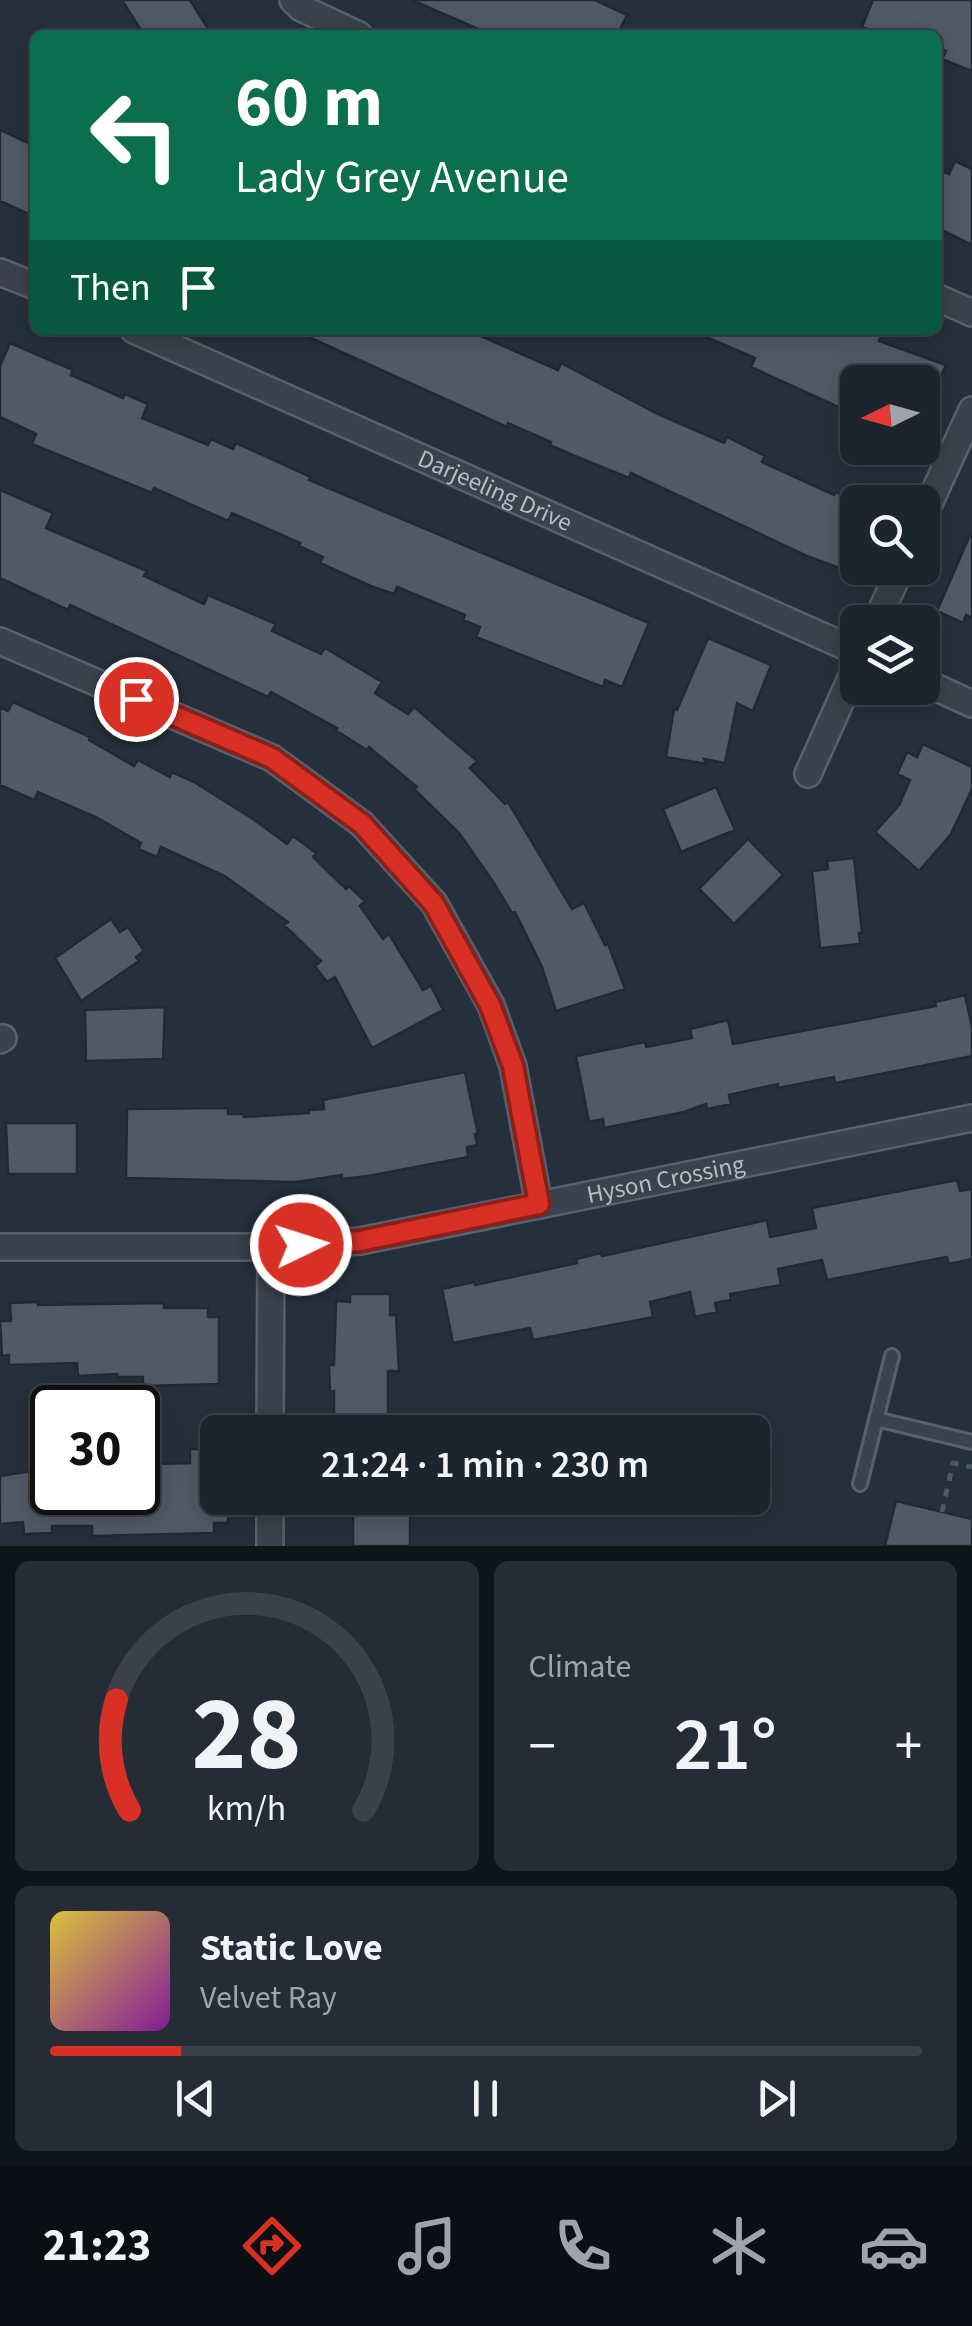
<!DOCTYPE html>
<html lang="en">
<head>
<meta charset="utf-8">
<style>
  :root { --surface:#1c242d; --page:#252c35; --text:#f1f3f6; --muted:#a0a4aa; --line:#3a4149; --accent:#d93025 }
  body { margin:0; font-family:"Source Sans 3",sans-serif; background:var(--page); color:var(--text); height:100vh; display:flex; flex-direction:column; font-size:38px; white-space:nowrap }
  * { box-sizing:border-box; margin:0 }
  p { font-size:32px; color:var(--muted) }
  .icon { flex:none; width:55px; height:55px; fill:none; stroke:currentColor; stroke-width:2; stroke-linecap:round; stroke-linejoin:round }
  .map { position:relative; height:1546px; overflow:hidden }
  .side { display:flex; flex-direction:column; gap:15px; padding:15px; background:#0f1419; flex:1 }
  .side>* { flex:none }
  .guide { position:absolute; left:30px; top:30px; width:912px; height:305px; border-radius:15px; box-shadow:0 5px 25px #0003,0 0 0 2px var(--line); background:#0b6e4f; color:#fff; overflow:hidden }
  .needle { width:65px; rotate:265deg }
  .controls { position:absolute; left:840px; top:365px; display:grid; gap:20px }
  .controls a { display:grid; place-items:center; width:100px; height:100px; border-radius:15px; background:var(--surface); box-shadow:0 5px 25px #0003,0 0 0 2px var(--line); font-size:50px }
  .speed { position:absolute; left:30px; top:1385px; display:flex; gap:20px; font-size:50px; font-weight:700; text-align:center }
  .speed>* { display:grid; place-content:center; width:130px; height:130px; border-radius:50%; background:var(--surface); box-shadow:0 5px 25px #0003,0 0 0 2px var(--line); line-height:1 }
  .speed .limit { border:5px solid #111; border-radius:15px; background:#fff; color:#111 }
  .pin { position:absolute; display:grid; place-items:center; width:85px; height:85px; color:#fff; margin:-42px; border:5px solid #fff; border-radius:50%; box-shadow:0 2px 10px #0007 }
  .me { position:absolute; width:110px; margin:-55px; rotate:86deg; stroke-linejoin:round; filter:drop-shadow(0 0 8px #0008) }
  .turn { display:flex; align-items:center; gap:35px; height:210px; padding:0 40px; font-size:45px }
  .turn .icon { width:130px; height:130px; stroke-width:2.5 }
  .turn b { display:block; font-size:70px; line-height:85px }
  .then { display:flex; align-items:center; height:95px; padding:0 40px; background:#0003; gap:20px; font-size:38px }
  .big { font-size:75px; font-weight:600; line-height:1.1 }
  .side .widget { flex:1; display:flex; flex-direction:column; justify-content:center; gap:15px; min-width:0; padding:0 35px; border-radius:15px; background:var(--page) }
  .side .dial { align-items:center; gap:0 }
  .dial svg { height:260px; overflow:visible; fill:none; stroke:var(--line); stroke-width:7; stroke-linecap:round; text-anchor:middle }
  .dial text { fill:var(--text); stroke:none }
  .song { display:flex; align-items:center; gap:30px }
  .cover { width:120px; height:120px; border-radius:15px; background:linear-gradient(135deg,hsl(50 70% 55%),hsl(290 70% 35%)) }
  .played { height:10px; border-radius:5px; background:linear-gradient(90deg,var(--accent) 15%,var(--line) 15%) }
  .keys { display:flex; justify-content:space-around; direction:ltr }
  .heat { display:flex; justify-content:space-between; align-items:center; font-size:55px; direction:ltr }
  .side .tiles { flex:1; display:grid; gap:15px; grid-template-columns:1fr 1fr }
  .widget:last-child { grid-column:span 2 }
  .trip { position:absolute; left:200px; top:1415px; width:570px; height:100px; border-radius:15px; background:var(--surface); box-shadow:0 5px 25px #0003,0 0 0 2px var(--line); font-weight:600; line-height:100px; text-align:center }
  .menu { display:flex; height:160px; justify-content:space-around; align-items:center; background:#0b0e12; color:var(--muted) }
  .menu .icon { width:70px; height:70px }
  .menu .active { color:var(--accent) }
  .menu b { font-size:45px; color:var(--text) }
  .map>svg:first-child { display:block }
  .building { fill:#505a67; stroke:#212934; stroke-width:2.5 }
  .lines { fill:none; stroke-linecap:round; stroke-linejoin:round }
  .service-casing { stroke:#58606b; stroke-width:18 }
  .minor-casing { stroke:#58606b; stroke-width:30 }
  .path { stroke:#485a5c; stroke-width:5; stroke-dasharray:8 8; stroke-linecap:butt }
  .service { stroke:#3a424d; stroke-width:12 }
  .minor { stroke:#3a424d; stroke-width:25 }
  .route-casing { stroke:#8d1f18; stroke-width:25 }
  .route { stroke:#d93025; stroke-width:18 }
  .labels { text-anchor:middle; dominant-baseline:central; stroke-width:8; stroke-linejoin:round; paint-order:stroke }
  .street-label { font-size:25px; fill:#b6bdc8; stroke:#1f2732 }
</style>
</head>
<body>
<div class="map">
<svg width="972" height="1546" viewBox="0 0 972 1546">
  <rect width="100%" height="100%" fill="#26303c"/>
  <path class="building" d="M122 0H190L212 35H144Z
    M412 0H595L627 15 617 35H492Z
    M873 0H972V71L942 59 946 51 938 47V35H882L862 27Z
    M0 130 35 146V217L0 201Z
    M955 161 972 169V245L938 228V169L949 174Z
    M293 330H467L558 370 561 363 658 414 724 443 727 437 765 456 762 462 834 495 836 492 858 502V575L807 556 631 473 629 478 575 456 550 445 551 442 508 423 507 427Z
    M690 330H868L881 336 879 341 946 365 938 382H858V416L751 367 755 358Z
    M10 343 73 370 71 375 123 398 125 394 148 404 142 418 208 445 211 439 233 449 236 443 311 477 309 480 649 623 622 687 605 680 603 687 476 637 480 627 463 620 465 615 397 587 394 594 373 587 320 563 323 557 299 546 300 543 232 513 228 521 154 488 152 493 32 444 36 434 0 417V366Z
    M0 490 53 513 46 528 147 571 144 576 204 604 208 595 276 624 272 631 321 654 325 648 382 682 375 693 408 714 414 707 477 761 470 768 505 804 508 802 572 909 584 903 605 945 608 944 625 989 556 1011 542 967 515 912 512 913 492 880 459 833 414 789 417 787 369 747 367 750 335 730 337 728 271 692 268 697 70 605 68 610 0 578Z
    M972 530V618L966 615 963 623 937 611Z
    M708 638 771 665 753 711 737 703 725 763 704 759 707 764 666 757 674 709 677 710Z
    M13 702 90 737 89 740 134 766 138 760 170 777 172 772 194 782 253 819 287 844 293 836 316 853 313 857 346 889 349 886 365 901 360 906 383 939 389 934 423 990 431 986 443 1010 372 1048 335 977 327 982 315 966 321 961 284 925 288 922 225 876 161 847 157 857 138 849 141 843 96 817 38 792 34 800 0 785V707L8 711Z
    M923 744 972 767V789L951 834 919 871 875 832 899 805 910 780 897 774 907 752 917 757Z
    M716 787 735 830 681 852 663 809Z
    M748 839 783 875 734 924 699 889Z
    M854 858 862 933H859L860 944 820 948 812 871 828 869 827 861Z
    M111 919 120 932 128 927 144 951 136 957 139 961 81 1001 55 958Z
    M965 995 972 1027V1056L835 1083 834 1077 778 1088V1084L729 1095 731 1104 707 1109 706 1104 684 1112 604 1128 603 1119 589 1122 576 1056 645 1042 646 1047 692 1038 690 1029 728 1020 733 1044 936 1006 935 1002Z
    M165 1007 163 1059 86 1061 85 1010Z
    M465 1072 478 1134H475L477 1145 467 1147 468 1157 368 1176 342 1179V1175L296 1182 126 1178 127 1109 228 1108V1114H243L244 1117 309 1113V1110L324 1109 323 1100Z
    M6 1123H77V1174H8Z
    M957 1180 960 1191 972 1189V1259L949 1264 947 1257 827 1280 822 1260 778 1269 781 1285 730 1294 731 1300 715 1303 717 1312 695 1317 690 1292 650 1302 653 1317 633 1321 533 1340 530 1328 453 1343 442 1289 474 1282 475 1285 577 1263 576 1259 601 1253 602 1256 767 1220 770 1237 816 1228 812 1208Z
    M350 1294H390V1315H396L399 1371H388V1432H334V1391L330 1392 329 1365H334L336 1301 350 1302Z
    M38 1302V1305L164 1303V1308H208V1317H219V1384L143 1386V1377H117V1374L78 1376 77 1363 9 1365V1355L2 1356 0 1321H11L10 1303Z
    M190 1449H218V1498H228V1523H214V1533L92 1536V1526H52V1533L24 1534 23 1522 0 1524V1476L52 1468V1492H138V1471L154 1470V1464L190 1463Z
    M353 1498H410V1546H353Z
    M896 1501 972 1519V1546H885Z"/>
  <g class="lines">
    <defs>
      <path id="service" d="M876 1419 972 1442
        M860 1484 892 1356"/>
      <g id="minor">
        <path d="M293 0 301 8 359 35"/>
        <path d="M0 272 35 286"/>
        <path d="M938 298 972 313"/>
        <path id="s1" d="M134 330 858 652"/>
        <path d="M922 519 972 410"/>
        <path d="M876 622 901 568"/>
        <path d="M0 641 272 758 362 824 434 903 491 1005 513 1066 539 1205"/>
        <path d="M922 681 972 704"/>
        <path d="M808 774 858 663"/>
        <path d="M0 1040 3 1038"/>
        <path id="s2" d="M0 1247H271L360 1241 972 1118"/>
        <path d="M270 1432 271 1247"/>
        <path d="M270 1546V1498"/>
      </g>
    </defs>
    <use href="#service" class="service-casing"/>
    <use href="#minor" class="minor-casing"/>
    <path class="path" d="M942 1512 953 1463 972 1467"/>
    <use href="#service" class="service"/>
    <use href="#minor" class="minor"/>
  </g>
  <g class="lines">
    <defs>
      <path id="route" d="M136 699 272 758 362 824 434 904 490 1005 513 1066 539 1204 360 1241 301 1245"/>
    </defs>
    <use href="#route" class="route-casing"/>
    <use href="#route" class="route"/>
  </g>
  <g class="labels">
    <g class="street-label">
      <text stroke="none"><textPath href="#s1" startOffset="395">Darjeeling Drive</textPath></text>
      <text stroke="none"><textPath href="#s2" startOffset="672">Hyson Crossing</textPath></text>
    </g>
  </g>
</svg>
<div class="controls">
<a><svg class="needle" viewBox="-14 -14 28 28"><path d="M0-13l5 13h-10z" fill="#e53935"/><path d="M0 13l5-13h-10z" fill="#a0a4aa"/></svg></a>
<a><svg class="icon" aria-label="search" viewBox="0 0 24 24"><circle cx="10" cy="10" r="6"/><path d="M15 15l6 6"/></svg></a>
<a><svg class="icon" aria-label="layers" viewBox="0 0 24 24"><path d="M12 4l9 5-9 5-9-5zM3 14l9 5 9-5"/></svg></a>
</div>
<div class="speed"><div class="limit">30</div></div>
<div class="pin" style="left:136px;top:699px;background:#d93025"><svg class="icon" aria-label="arrive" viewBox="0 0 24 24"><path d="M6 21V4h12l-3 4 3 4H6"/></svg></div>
<svg class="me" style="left:301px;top:1245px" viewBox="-20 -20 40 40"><circle r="17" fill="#d93025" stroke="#fff" stroke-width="3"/><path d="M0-11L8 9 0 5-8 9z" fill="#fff"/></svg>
<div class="trip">21:24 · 1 min · 230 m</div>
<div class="guide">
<div class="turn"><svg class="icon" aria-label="left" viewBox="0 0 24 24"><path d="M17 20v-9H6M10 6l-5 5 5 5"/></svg><div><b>60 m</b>Lady Grey Avenue</div></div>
<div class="then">Then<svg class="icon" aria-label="arrive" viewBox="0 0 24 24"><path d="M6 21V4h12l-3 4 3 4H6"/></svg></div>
</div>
</div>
<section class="side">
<div class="tiles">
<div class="widget dial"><svg viewBox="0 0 100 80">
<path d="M14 69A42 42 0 1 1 86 69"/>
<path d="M14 69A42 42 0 0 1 10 35" stroke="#d93025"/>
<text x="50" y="56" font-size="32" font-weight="700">28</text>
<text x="50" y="72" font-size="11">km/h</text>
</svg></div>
<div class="widget"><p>Climate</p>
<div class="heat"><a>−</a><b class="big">21°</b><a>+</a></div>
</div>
<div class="widget">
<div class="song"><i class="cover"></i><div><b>Static Love</b><p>Velvet Ray</p></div></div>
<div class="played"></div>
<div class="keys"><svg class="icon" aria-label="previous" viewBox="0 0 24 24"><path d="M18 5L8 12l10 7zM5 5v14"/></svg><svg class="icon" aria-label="pause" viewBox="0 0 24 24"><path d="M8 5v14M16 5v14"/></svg><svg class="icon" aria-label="next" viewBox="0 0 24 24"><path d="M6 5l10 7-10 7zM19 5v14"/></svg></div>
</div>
</div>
</section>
<nav class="menu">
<b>21:23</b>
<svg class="icon active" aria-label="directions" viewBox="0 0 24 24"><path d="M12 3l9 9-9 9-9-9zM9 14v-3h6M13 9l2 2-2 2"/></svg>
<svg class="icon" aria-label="music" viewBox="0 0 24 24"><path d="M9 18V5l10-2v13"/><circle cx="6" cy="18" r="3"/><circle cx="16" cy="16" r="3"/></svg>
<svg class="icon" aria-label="phone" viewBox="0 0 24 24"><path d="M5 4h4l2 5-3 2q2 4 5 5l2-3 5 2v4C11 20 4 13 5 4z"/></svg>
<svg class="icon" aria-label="climate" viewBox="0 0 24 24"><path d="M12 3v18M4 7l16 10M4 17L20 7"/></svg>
<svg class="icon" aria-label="car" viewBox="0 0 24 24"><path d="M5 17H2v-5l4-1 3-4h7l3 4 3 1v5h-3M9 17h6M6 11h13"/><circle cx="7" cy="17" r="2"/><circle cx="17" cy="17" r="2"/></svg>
</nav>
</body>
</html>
